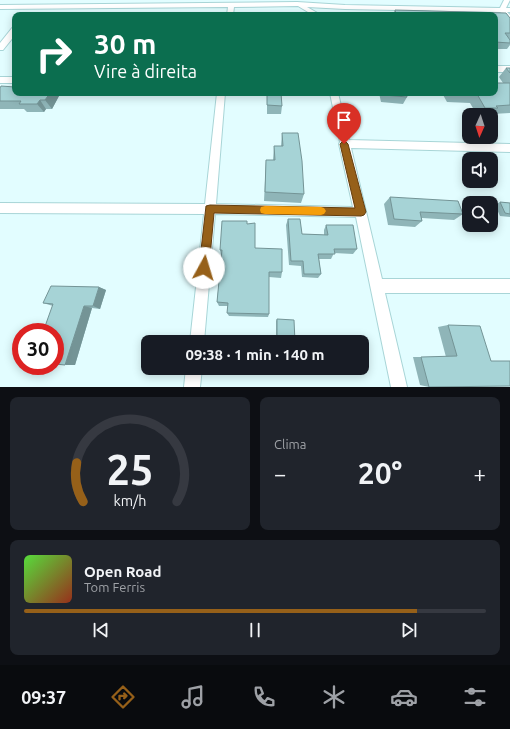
<!DOCTYPE html>
<html lang="pt">
<head>
<meta charset="utf-8">
<style>
  :root { --surface:#171b24; --page:#20242c; --text:#f1f3f6; --muted:#9ea1a6; --line:#363941; --accent:#966019 }
  body { margin:0; font-family:Ubuntu,sans-serif; background:var(--page); color:var(--text); height:100vh; display:flex; flex-direction:column; font-size:15px; white-space:nowrap }
  * { box-sizing:border-box; margin:0 }
  p { font-size:13px; color:var(--muted) }
  .icon { flex:none; width:22px; height:22px; fill:none; stroke:currentColor; stroke-width:2; stroke-linecap:round; stroke-linejoin:round }
  .map { position:relative; height:387px; overflow:hidden }
  .panel { display:flex; flex-direction:column; gap:10px; padding:10px; background:#0d0f14; flex:1 }
  .panel>* { flex:none }
  .top-card { position:absolute; left:12px; top:12px; width:486px; height:84px; border-radius:8px; box-shadow:0 2px 10px #0003; background:#0b6e4f; color:#fff; overflow:hidden }
  .needle { width:26px; rotate:183deg }
  .tools { position:absolute; left:462px; top:108px; display:grid; gap:8px }
  .tools a { display:grid; place-items:center; width:36px; height:36px; border-radius:8px; background:var(--surface); box-shadow:0 2px 10px #0003; font-size:20px }
  .speed { position:absolute; left:12px; top:323px; display:flex; gap:8px; font-size:20px; font-weight:700; text-align:center }
  .speed>* { display:grid; place-content:center; width:52px; height:52px; border-radius:50%; background:var(--surface); box-shadow:0 2px 10px #0003; line-height:1 }
  .speed .limit { border:6px solid #d22; background:#fff; color:#111 }
  .pin { position:absolute; display:grid; place-items:center; width:34px; height:34px; color:#fff; margin:-41px -17px; border-radius:50% 50% 50% 0; rotate:-45deg; box-shadow:0 0 4px #0007 }
  .pin .icon { rotate:45deg }
  .me { position:absolute; width:44px; margin:-22px; rotate:6deg; stroke-linejoin:round; filter:drop-shadow(0 0 3px #0008) }
  .turn { display:flex; align-items:center; gap:14px; height:84px; padding:0 16px; font-size:18px }
  .turn .icon { width:52px; height:52px; stroke-width:2.5 }
  .turn b { display:block; font-size:28px; line-height:34px }
  .big { font-size:30px; font-weight:700; line-height:1.1 }
  .panel .tile { flex:1; display:flex; flex-direction:column; justify-content:center; gap:6px; min-width:0; padding:0 14px; border-radius:8px; background:var(--page) }
  .panel .dial { align-items:center; gap:0 }
  .dial svg { height:104px; overflow:visible; fill:none; stroke:var(--line); stroke-width:7; stroke-linecap:round; text-anchor:middle }
  .dial text { fill:var(--text); stroke:none }
  .song { display:flex; align-items:center; gap:12px }
  .cover { width:48px; height:48px; border-radius:6px; background:linear-gradient(135deg,hsl(110 70% 55%),hsl(10 70% 35%)) }
  .played { height:4px; border-radius:2px; background:linear-gradient(90deg,var(--accent) 85%,var(--line) 85%) }
  .keys { display:flex; justify-content:space-around; direction:ltr }
  .heat { display:flex; justify-content:space-between; align-items:center; font-size:22px; direction:ltr }
  .panel .tiles { flex:1; display:grid; gap:10px; grid-template-columns:1fr 1fr }
  .tile:last-child { grid-column:span 2 }
  .trip { position:absolute; left:141px; top:335px; width:228px; height:40px; border-radius:8px; background:var(--surface); box-shadow:0 2px 10px #0003; font-weight:700; line-height:40px; text-align:center }
  .menu { display:flex; height:64px; justify-content:space-around; align-items:center; background:#090b0e; color:var(--muted) }
  .menu .icon { width:28px; height:28px }
  .menu .current { color:var(--accent) }
  .menu b { font-size:18px; color:var(--text) }
  .map>svg:first-child { display:block }
  .lines { fill:none; stroke-linecap:round; stroke-linejoin:round }
  .minor-casing { stroke:#a8d5d7; stroke-width:2 }
  .minor { fill:#fff; fill-rule:evenodd }
  .wall { fill:#8fb5b8 }
  .shaded-wall { fill:#749496 }
  .building { fill:#a6d3d6; stroke:#749496 }
  .route { fill:#966019; stroke:#623e10 }
  .slow { fill:#f59e0b }
</style>
</head>
<body>
<div class="map">
<svg width="510" height="387" viewBox="0 0 510 387">
  <rect width="100%" height="100%" fill="#e2fdff"/>
  <g class="lines">
    <defs>
      <path id="minor" d="M504 0H510L506 8H510V12H507L510 15V21L508 20 500 12 345 9 307 7 321 15H313L298 6 234 7 233 15H227L228 7 0 9V5L297 2 345 5 500 8Z
        M12 28H15V35L3 50H0V43Z
        M495 66H510V72H495Z
        M0 77H15V83H0Z
        M217 93H225L216 204 353 207 339 144 340 142 330 93H338L349 140 510 144V152L351 148 382 279H510V293H385L407 387H391L356 217 215 214 204 342H190L204 214 0 213V203L205 204Z
        M186 368H202L200 387H184Z"/>
    </defs>
    <use href="#minor" class="minor-casing"/>
    <use href="#minor" class="minor"/>
  </g>
  <path class="wall" d="M395 10 506 13 510 18V45L507 49H495V15H393Z
    M506 68H510V113L492 114 491 115H477L470 103 447 102 442 93H495L503 83 499 77Z
    M0 88 59 96 52 109H46L44 112H27L24 109H0Z
    M267 93 282 106 281 114H267Z
    M379 93H406L407 97 403 104 381 102Z
    M282 133 304 194 301 203 264 201 266 160H273L274 146H281Z
    M390 197 463 214 454 220 422 218V221L415 227 388 225 384 204Z
    M500 202 510 203V217L500 216 495 205Z
    M288 219 302 234 324 235V230L326 225 357 249 353 254 334 253 331 259H319L321 274 318 278 302 277 301 266 289 265 286 225Z
    M247 224 255 248 282 272 281 278 269 277V314L268 317 229 316 227 313 228 306H219L217 302 221 255 220 250Z
    M99 287 106 290 100 309 92 308 75 365 53 306 43 303Z
    M277 319 295 342H276V321Z
    M448 325 491 361H510V386L429 387 420 385 413 357H446L438 327Z"/>
  <path class="shaded-wall" d="M50 93H57L59 96 52 109 45 100Z
    M40 100 46 109 44 112 37 104Z
    M99 287 106 290 100 309 93 306Z
    M84 306 92 308 75 365H65Z"/>
  <path class="building" d="M395 10 506 13 510 18V33H505L510 40V43L495 42V15H396Z
    M506 68H510V73Z
    M495 83H510V105L496 106 498 108H485L477 94H453V93H495Z
    M1 86 15 87V93H50L45 100H40L37 104H19L21 101H0V88Z
    M267 93H281L282 106 267 105Z
    M384 93H406L407 97 384 95Z
    M282 133H298L302 161 304 194 265 192 266 160H275L274 146H283Z
    M390 197 458 201 463 214 420 212 422 221 394 219Z
    M500 202 510 203V214L505 213Z
    M288 219H300L302 234 328 235 326 225H353L357 249H334L335 254H318L321 274H304L303 261H291Z
    M222 221H247V224L255 223V248L282 249V272H269V314L227 313 228 303 217 302 222 250H220Z
    M51 286 99 287 93 306H84L65 365 55 364V332H43L53 304 43 303Z
    M277 319 294 320 295 342H277Z
    M448 325 480 326 491 361H510V386L429 387 421 357 457 356Z"/>
  <path class="route" d="M344 140 348 144 366 212 364 215 361 216 214 213 209 268 208 272 204 273 200 272 199 268 206 206 210 205 355 208 340 144Z"/>
  <path class="slow" d="M265 206 321 207 324 208 326 211 324 214 321 215 265 214 261 213 260 210 261 207Z"/>
</svg>
<div class="tools">
<a><svg class="needle" viewBox="-14 -14 28 28"><path d="M0-13l5 13h-10z" fill="#e53935"/><path d="M0 13l5-13h-10z" fill="#9ea1a6"/></svg></a>
<a><svg class="icon" aria-label="sound" viewBox="0 0 24 24"><path d="M4 9h4l5-4v14l-5-4H4zM17 9q2 3 0 6"/></svg></a>
<a><svg class="icon" aria-label="search" viewBox="0 0 24 24"><circle cx="10" cy="10" r="6"/><path d="M15 15l6 6"/></svg></a>
</div>
<div class="speed"><div class="limit">30</div></div>
<div class="pin" style="left:344px;top:144px;background:#d93025"><svg class="icon" aria-label="arrive" viewBox="0 0 24 24"><path d="M6 21V4h12l-3 4 3 4H6"/></svg></div>
<svg class="me" style="left:204px;top:268px" viewBox="-20 -20 40 40"><circle r="19" fill="#fff"/><path d="M0-13L10 11 0 6-10 11z" fill="#966019"/></svg>
<div class="trip">09:38 · 1 min · 140 m</div>
<div class="top-card">
<div class="turn"><svg class="icon" aria-label="right" viewBox="0 0 24 24"><path d="M7 20v-9h11M14 6l5 5-5 5"/></svg><div><b>30 m</b>Vire à direita</div></div>
</div>
</div>
<section class="panel">
<div class="tiles">
<div class="tile dial"><svg viewBox="0 0 100 80">
<path d="M14 69A42 42 0 1 1 86 69"/>
<path d="M14 69A42 42 0 0 1 9 39" stroke="#966019"/>
<text x="50" y="56" font-size="32" font-weight="700">25</text>
<text x="50" y="72" font-size="11">km/h</text>
</svg></div>
<div class="tile"><p>Clima</p>
<div class="heat"><a>−</a><b class="big">20°</b><a>+</a></div>
</div>
<div class="tile">
<div class="song"><i class="cover"></i><div><b>Open Road</b><p>Tom Ferris</p></div></div>
<div class="played"></div>
<div class="keys"><svg class="icon" aria-label="previous" viewBox="0 0 24 24"><path d="M18 5L8 12l10 7zM5 5v14"/></svg><svg class="icon" aria-label="pause" viewBox="0 0 24 24"><path d="M8 5v14M16 5v14"/></svg><svg class="icon" aria-label="next" viewBox="0 0 24 24"><path d="M6 5l10 7-10 7zM19 5v14"/></svg></div>
</div>
</div>
</section>
<nav class="menu">
<b>09:37</b>
<svg class="icon current" aria-label="directions" viewBox="0 0 24 24"><path d="M12 3l9 9-9 9-9-9zM9 14v-3h6M13 9l2 2-2 2"/></svg>
<svg class="icon" aria-label="music" viewBox="0 0 24 24"><path d="M9 18V5l10-2v13"/><circle cx="6" cy="18" r="3"/><circle cx="16" cy="16" r="3"/></svg>
<svg class="icon" aria-label="phone" viewBox="0 0 24 24"><path d="M5 4h4l2 5-3 2q2 4 5 5l2-3 5 2v4C11 20 4 13 5 4z"/></svg>
<svg class="icon" aria-label="climate" viewBox="0 0 24 24"><path d="M12 3v18M4 7l16 10M4 17L20 7"/></svg>
<svg class="icon" aria-label="car" viewBox="0 0 24 24"><path d="M5 17H2v-5l4-1 3-4h7l3 4 3 1v5h-3M9 17h6M6 11h13"/><circle cx="7" cy="17" r="2"/><circle cx="17" cy="17" r="2"/></svg>
<svg class="icon" aria-label="filters" viewBox="0 0 24 24"><path d="M4 7h16M4 17h16"/><circle cx="9" cy="7" r="2"/><circle cx="15" cy="17" r="2"/></svg>
</nav>
</body>
</html>
